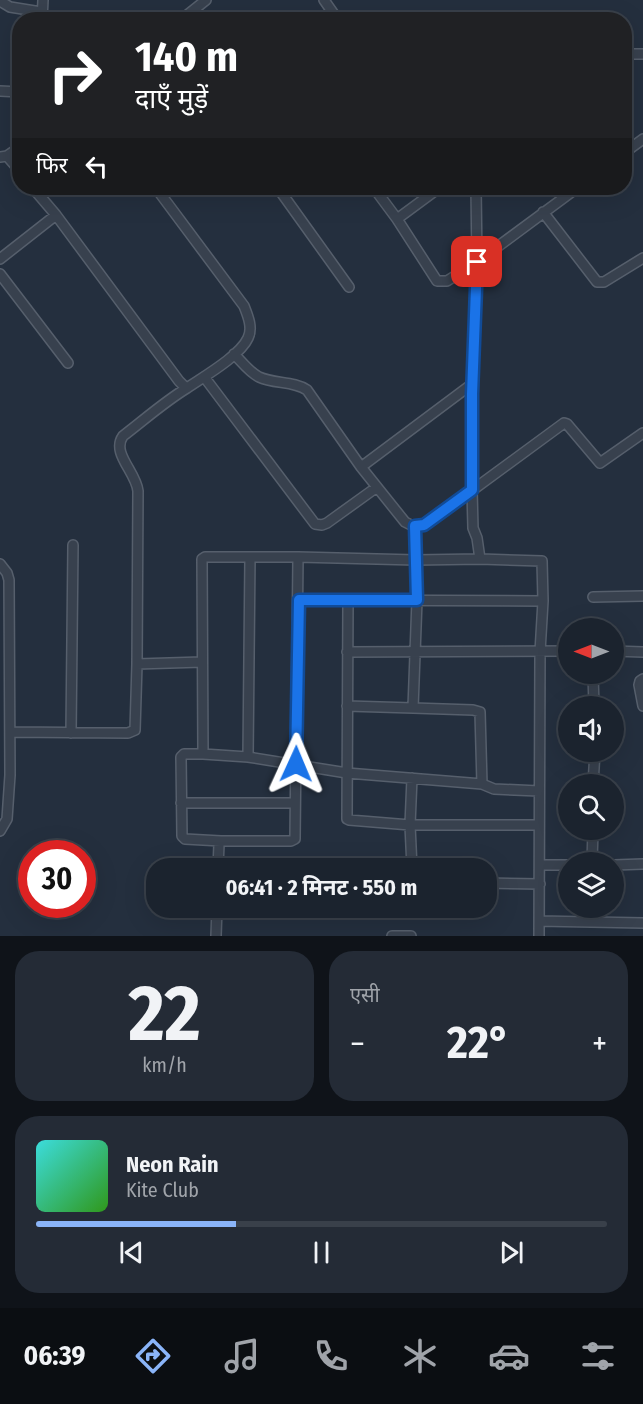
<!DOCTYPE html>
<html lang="hi">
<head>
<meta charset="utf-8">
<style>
  :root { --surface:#1b232e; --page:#242b36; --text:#f1f3f6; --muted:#a0a4aa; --line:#39404a; --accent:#8ab4f8 }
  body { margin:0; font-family:"Fira Sans Condensed","Noto Sans Devanagari",sans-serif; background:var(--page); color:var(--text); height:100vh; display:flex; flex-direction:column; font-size:22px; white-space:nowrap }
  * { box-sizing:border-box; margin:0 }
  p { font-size:20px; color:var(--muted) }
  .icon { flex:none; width:33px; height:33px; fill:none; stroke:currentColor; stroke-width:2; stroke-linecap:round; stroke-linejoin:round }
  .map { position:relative; height:936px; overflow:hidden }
  .side { display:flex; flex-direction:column; gap:15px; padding:15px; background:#0f1319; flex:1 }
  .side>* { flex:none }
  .hud { position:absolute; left:12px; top:12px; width:620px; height:183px; border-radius:24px; box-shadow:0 6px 24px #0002,0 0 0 2px var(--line); background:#202124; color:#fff; overflow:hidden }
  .needle { width:39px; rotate:270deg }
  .fabs { position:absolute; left:558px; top:618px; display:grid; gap:12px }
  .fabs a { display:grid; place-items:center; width:66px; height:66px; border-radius:50%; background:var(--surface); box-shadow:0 6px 24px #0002,0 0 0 2px var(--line); font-size:30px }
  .speed { position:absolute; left:18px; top:840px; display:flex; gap:12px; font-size:30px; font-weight:700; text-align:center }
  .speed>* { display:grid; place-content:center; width:78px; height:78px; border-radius:50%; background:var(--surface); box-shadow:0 6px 24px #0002,0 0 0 2px var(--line); line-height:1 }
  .speed .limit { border:9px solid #d22; background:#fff; color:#111 }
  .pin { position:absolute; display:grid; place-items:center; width:51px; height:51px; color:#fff; margin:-26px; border-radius:12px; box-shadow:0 3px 9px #0006 }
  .me { position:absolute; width:66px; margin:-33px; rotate:1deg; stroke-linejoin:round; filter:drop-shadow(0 0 4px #0008) }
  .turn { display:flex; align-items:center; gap:21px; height:126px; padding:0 24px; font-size:27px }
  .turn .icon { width:78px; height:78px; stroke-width:2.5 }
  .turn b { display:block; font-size:42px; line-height:51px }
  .then { display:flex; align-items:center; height:57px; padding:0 24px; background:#0003; gap:12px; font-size:22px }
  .big { font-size:45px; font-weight:700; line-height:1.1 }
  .side .tile { flex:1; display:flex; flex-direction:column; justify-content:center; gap:9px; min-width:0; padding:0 21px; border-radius:24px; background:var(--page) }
  .side .dial { align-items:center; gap:0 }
  .dial b { font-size:78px; line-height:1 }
  .song { display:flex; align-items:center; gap:18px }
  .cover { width:72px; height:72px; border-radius:9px; background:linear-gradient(135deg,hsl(180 70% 55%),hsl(110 70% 35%)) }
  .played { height:6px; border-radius:3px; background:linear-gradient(90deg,var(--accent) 35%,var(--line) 35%) }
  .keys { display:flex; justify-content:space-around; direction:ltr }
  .heat { display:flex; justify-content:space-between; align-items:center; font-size:33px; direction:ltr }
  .side .tiles { flex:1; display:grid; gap:15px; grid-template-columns:1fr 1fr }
  .tile:last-child { grid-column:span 2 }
  .trip { position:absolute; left:146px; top:858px; width:351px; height:60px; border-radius:24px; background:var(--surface); box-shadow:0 6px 24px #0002,0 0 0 2px var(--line); font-weight:700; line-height:60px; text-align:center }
  .tabs { display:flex; height:96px; justify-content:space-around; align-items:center; background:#0b0e12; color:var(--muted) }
  .tabs .icon { width:42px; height:42px }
  .tabs .current { color:var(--accent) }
  .tabs b { font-size:27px; color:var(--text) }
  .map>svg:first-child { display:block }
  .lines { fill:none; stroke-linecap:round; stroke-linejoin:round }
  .minor-casing { stroke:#565f6c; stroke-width:12 }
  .minor { stroke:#38414e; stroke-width:9 }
  .route-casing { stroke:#114b97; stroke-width:15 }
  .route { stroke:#1a73e8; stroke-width:10 }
</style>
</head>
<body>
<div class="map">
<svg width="643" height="936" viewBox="0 0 643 936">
  <rect width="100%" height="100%" fill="#242f3e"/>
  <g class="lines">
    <defs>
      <path id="minor" d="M324 0 338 20
        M0 1 10 7 41 12
        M42 20 43 0
        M181 20 206 0
        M624 54H643
        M0 91 20 92
        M624 153 643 139
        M7 156 20 171
        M0 157 7 156 20 147
        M33 188 56 215 179 381 186 388
        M278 188 349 287
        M374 188 397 219 437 281H447L477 262 577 188
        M476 188 477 262 472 394V490L473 528 477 538 480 559
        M543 212 597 282H604L643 258
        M397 219 439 188
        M0 259 56 215
        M0 274 68 363
        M234 354C242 362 249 372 259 377 274 384 294 381 307 390L361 467 405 522 415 527 425 525 564 423 567 424 600 463 643 433
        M205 378 315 524 322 525 327 523 377 487
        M361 467 472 384
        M415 527 417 600 413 708 473 710 480 712 482 784
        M0 564 7 573 9 580 10 775 7 819 0 831
        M593 597 643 596
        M299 600 543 601
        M348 600 347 819 349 820 410 825 412 778
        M614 651 643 652
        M347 652 568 651
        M137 664 202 662
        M593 674 594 706
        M643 679 640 681 639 685 643 706
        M347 706 413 708
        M10 732 128 733 135 730 137 664 138 491C136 472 111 453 123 436 144 420 164 402 187 388 203 377 240 356 248 338 253 328 248 316 244 306L156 188
        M71 733 73 545
        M203 754H184L181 757 182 836 185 839 221 841
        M248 757 250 557
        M593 784 595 752
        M181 803H295
        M592 862 593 830
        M540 865H568
        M614 865 643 864
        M218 868 219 844 221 841H291L295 839 298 557
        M412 868 410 825H539
        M486 883 540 884
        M539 921 643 923
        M216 936 217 908
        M392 936H411
        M539 936 540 652 543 601 542 561 480 559 416 560 298 557H205L202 559 203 754 248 757 347 773 482 784 494 789 539 791"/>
    </defs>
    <use href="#minor" class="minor-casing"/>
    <use href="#minor" class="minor"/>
  </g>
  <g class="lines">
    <defs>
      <path id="route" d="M296 764 299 600H417L415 526 424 525 472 490V394L477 262"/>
    </defs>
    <use href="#route" class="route-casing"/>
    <use href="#route" class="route"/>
  </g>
</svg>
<div class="fabs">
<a><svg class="needle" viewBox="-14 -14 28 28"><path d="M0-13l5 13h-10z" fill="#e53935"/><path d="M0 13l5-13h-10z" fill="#a0a4aa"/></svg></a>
<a><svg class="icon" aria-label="sound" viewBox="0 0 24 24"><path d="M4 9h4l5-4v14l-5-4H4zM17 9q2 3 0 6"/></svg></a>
<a><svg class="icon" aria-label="search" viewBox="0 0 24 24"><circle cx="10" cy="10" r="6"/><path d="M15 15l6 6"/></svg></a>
<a><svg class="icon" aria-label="layers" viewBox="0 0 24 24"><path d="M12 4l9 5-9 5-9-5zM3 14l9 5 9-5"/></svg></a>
</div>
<div class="speed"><div class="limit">30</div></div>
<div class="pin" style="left:477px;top:262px;background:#d93025"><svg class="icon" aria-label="arrive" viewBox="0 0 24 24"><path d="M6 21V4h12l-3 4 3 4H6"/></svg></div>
<svg class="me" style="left:296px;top:764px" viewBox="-20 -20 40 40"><path d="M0-17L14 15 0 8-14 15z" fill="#1a73e8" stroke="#fff" stroke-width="4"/></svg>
<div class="trip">06:41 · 2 मिनट · 550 m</div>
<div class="hud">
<div class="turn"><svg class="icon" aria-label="right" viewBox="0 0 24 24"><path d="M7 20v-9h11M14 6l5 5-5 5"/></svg><div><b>140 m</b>दाएँ मुड़ें</div></div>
<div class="then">फिर<svg class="icon" aria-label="left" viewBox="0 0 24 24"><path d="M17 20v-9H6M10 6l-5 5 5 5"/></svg></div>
</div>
</div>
<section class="side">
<div class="tiles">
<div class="tile dial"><b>22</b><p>km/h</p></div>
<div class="tile"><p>एसी</p>
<div class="heat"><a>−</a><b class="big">22°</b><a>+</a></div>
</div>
<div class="tile">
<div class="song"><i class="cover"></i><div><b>Neon Rain</b><p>Kite Club</p></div></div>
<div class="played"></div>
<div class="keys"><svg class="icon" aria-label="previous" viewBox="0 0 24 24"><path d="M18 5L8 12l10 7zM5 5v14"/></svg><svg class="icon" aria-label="pause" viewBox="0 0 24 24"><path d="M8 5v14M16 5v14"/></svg><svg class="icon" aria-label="next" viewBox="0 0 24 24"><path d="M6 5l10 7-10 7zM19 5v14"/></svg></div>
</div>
</div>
</section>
<nav class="tabs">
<b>06:39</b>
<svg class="icon current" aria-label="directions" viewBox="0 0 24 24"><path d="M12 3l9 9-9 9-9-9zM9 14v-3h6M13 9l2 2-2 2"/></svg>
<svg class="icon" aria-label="music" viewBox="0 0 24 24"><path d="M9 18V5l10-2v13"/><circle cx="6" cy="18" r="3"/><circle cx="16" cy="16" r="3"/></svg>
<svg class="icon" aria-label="phone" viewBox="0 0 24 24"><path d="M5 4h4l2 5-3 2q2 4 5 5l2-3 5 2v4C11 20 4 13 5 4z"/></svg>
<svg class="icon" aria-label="climate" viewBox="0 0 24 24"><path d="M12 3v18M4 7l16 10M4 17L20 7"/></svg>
<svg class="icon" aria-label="car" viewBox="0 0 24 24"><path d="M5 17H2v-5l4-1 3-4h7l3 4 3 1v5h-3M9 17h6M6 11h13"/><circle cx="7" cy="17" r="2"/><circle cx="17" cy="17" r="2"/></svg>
<svg class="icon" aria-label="filters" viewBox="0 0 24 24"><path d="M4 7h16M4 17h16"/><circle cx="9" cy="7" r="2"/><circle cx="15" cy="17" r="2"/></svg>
</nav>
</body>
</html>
